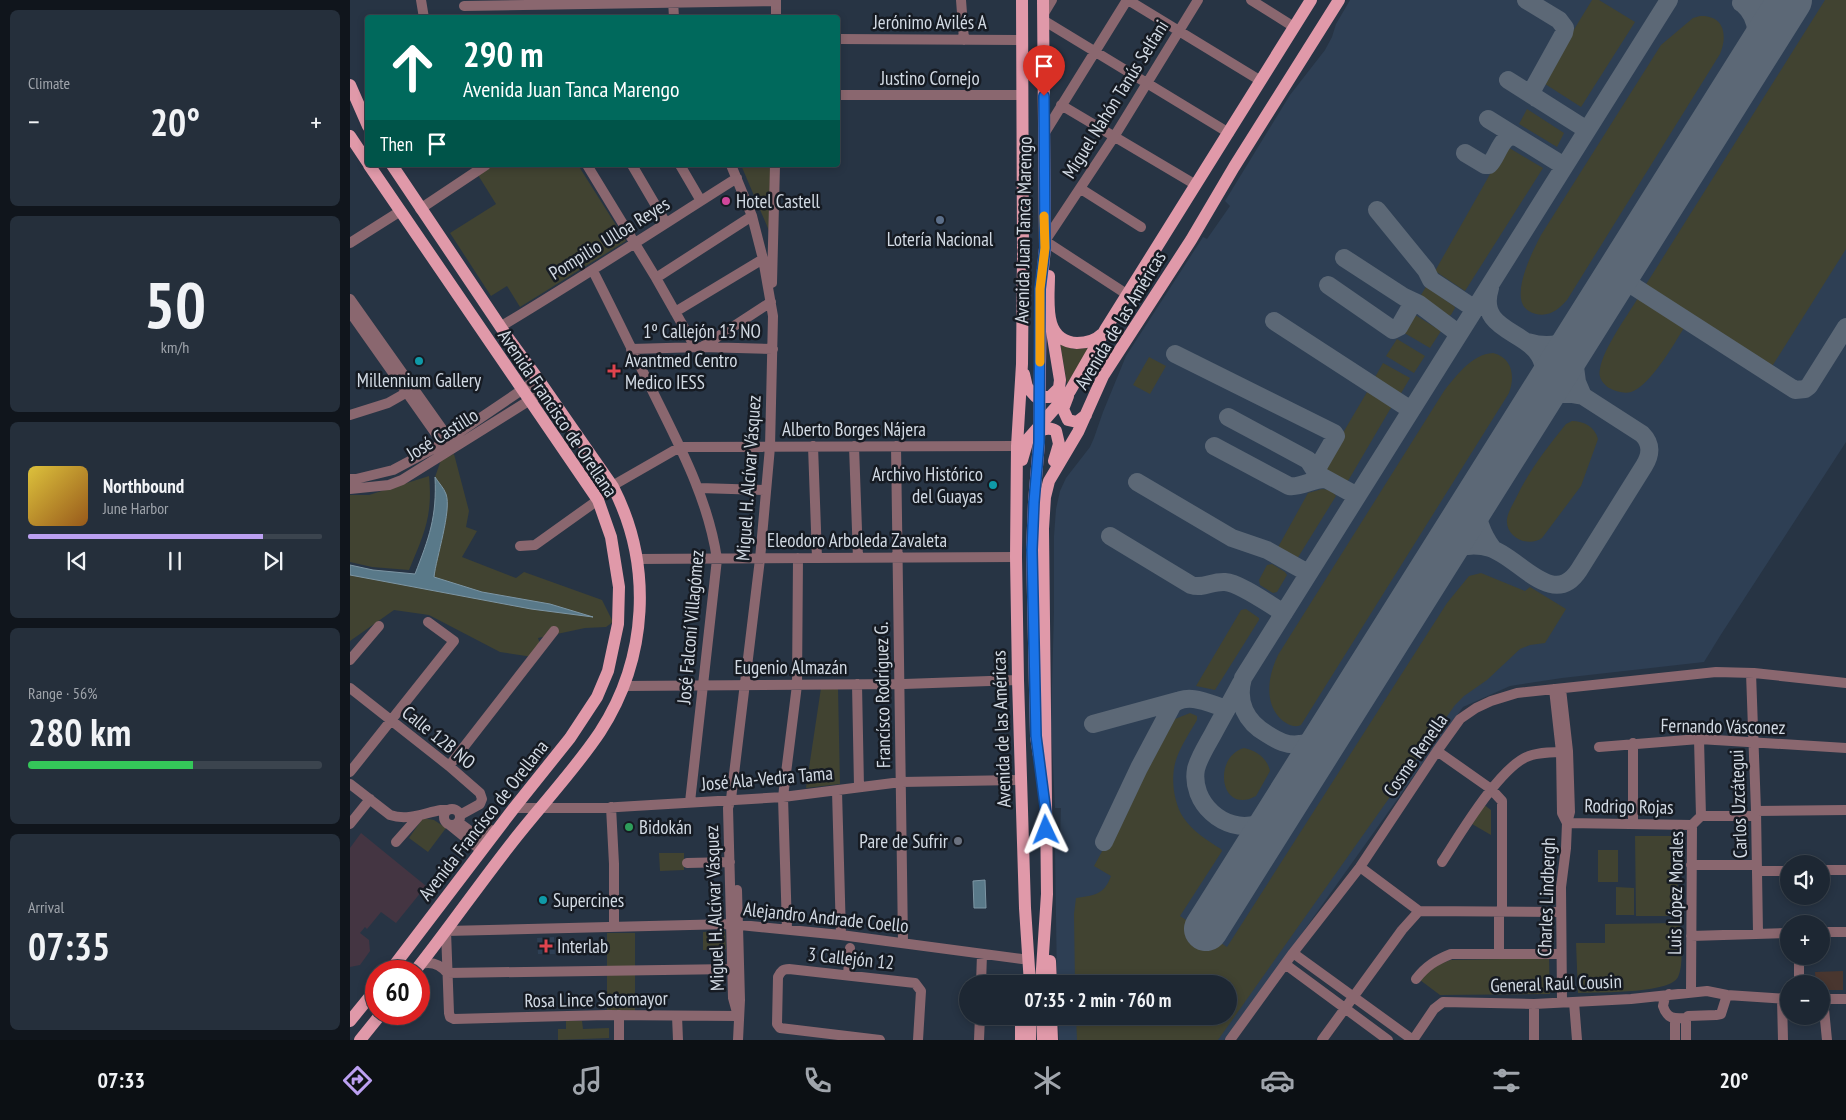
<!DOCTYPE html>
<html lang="en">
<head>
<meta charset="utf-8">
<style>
  :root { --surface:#1d2733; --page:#252f3b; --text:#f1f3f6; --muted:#a0a5ac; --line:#3b444e; --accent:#bca0f2 }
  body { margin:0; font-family:"PT Sans Narrow",sans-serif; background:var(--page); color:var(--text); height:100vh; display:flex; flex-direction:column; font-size:19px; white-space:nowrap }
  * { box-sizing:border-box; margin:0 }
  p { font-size:16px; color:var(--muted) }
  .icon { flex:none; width:28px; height:28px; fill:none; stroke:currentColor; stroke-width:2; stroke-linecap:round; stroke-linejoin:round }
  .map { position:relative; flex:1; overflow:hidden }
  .side { display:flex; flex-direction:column; gap:10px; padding:10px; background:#10151c; width:350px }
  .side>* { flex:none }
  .banner { position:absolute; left:15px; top:15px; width:475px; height:152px; border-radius:5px; box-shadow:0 2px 8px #0003,0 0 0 1px var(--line); background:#00695c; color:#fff; overflow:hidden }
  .tools { position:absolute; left:1430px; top:855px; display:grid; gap:10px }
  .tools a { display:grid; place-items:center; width:50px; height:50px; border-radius:50%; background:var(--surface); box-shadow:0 2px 8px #0003,0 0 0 1px var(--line); font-size:25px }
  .speed { position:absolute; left:15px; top:960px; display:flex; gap:10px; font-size:25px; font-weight:700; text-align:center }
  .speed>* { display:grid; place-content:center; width:65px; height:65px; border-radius:50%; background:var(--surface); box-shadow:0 2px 8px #0003,0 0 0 1px var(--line); line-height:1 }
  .speed .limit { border:8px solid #d22; background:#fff; color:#111 }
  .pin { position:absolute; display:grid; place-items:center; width:42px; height:42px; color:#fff; margin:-51px -21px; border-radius:50% 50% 50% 0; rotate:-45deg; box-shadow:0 0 5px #0007 }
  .pin .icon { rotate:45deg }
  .me { position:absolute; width:55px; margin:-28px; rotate:358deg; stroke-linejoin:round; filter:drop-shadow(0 0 4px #0008) }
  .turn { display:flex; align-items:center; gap:18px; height:105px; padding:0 15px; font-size:22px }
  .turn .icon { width:65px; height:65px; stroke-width:2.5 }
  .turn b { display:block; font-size:35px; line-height:42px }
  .then { display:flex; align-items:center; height:48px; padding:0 15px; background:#0003; gap:10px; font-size:19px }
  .big { font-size:38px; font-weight:700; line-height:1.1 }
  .side .tile { flex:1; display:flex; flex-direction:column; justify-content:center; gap:8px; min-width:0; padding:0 18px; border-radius:8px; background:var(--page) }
  .side .dial { align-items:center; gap:0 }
  .dial b { font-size:65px; line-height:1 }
  .song { display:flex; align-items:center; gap:15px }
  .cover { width:60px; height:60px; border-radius:8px; background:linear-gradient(135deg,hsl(50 70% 55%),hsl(30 70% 35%)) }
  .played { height:5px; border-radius:2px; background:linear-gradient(90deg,var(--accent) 80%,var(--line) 80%) }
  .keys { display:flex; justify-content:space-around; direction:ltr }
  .heat { display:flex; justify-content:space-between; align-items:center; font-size:28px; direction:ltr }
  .charge { height:8px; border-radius:4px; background:linear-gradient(90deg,#34c759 56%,var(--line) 0) }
  .trip { position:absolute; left:609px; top:975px; width:278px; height:50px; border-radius:25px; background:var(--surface); box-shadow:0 2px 8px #0003,0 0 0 1px var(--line); font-weight:700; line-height:50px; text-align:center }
  .dock { display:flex; height:80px; justify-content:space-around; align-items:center; background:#0c1014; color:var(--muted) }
  .dock .icon { width:35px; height:35px }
  .dock .on { color:var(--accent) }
  .dock b { font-size:22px; color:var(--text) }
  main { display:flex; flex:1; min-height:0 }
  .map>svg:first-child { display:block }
  .commercial { fill:#443542 }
  .built { fill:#2e3f54 }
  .education { fill:#49362f }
  .green { fill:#414331 }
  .water { fill:#597989; stroke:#7d96a4 }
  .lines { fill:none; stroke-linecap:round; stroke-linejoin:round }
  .taxiway { stroke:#5c6876; stroke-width:18 }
  .runway { stroke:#5c6876; stroke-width:44 }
  .minor { stroke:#8a676f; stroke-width:10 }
  .major { stroke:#e099a9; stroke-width:12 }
  .major-bridge { stroke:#e099a9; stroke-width:12 }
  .route-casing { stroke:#114b97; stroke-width:12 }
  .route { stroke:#1a73e8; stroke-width:9 }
  .slow { stroke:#f59e0b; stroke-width:9 }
  .hotel-dot { fill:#d1479c; stroke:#161b23; stroke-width:2 }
  .service-dot { fill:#5c6f8a; stroke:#161b23; stroke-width:2 }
  .culture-dot { fill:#0f9aa8; stroke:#161b23; stroke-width:2 }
  .health-dot { fill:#e0444e; stroke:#161b23; stroke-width:2 }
  .leisure-dot { fill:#2e9e5b; stroke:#161b23; stroke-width:2 }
  .worship-dot { fill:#6b7280; stroke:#161b23; stroke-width:2 }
  .labels { text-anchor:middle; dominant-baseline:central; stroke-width:5; stroke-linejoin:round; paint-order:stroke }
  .street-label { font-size:19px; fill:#d2dae4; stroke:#161b23 }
  .poi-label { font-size:19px; fill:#d2dae4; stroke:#161b23; text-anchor:start }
</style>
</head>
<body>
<main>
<section class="side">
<div class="tile"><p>Climate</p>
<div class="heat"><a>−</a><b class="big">20°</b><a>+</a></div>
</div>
<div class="tile dial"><b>50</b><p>km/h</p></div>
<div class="tile">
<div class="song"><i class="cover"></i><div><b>Northbound</b><p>June Harbor</p></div></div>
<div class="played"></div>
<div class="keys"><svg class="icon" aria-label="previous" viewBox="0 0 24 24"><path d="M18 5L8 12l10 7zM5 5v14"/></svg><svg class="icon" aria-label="pause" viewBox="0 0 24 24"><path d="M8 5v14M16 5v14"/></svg><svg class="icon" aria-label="next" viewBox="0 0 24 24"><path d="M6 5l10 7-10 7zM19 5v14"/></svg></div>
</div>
<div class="tile"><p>Range · 56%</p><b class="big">280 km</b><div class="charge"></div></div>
<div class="tile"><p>Arrival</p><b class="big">07:35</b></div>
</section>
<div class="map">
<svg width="1496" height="1040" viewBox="0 0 1496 1040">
  <rect width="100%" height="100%" fill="#273444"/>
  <path class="commercial" d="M11 833 76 886 46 923 31 912 17 929 15 927 10 933 19 940 20 951 10 965 0 967V848Z"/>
  <path class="built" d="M1000 0H1496V442L1370 636 1354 662 1212 678 1160 686 1113 707 876 1040H709L708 1016H878V984H707L705 848 708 843H713V838L710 837 711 808H705L701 723 704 611V536L706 509 710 491 716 478 740 447 744 438 753 412 776 356 853 237 857 239 880 206 875 201 940 95 975 50 982 37 986 24Z
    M204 937 205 954H188L187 938Z"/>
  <path class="education" d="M1493 971V990H1471V984H1466L1465 972Z"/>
  <path class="green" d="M1242 0H1249L1285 22 1231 107 1192 82Z
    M1475 0H1496V249L1421 368 1295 286Z
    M1350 16C1374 15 1378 35 1370 54L1217 300C1209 309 1200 317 1186 314 1153 307 1182 253 1191 235L1311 45 1343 18Z
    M1177 109 1214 133 1207 147 1169 124Z
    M1156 146 1193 168 1115 291 1085 271Z
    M144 165H228L276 241 170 307 157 286 141 296 100 233 146 204 128 175Z
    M391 165H422L423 240Z
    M1077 285 1078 288 1104 306 1105 308 1101 315 1098 316 1071 295Z
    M1288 298 1334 328C1324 344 1300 386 1281 392 1274 394 1265 391 1259 388 1252 383 1248 377 1250 369 1253 349 1277 316 1288 298Z
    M1062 313 1091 331 1080 348 1051 331Z
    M1047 339 1075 356 1064 373 1036 356Z
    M710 343 723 349 739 348 717 384Z
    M1143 353C1163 358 1165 377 1159 393L951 725C944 728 939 725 933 721 913 704 918 676 928 655L1094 391C1106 376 1122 354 1143 353Z
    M799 357 816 366 800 394 783 385Z
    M1033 363 1060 378 1050 395 1024 379Z
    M1017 392 1042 406 995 486 970 472Z
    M1222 421C1234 421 1245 427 1248 439L1231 486 1192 538C1178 548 1155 537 1157 519 1158 512 1163 504 1166 498 1180 469 1196 449 1216 424Z
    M104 454 119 511 116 527 127 531 112 557 166 578 174 572 252 600 263 622 256 627 235 628 188 638 192 649 189 658 150 652 79 615 44 610 0 641V575L239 616 200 604 132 592 83 577 88 548 95 525 96 495 85 477 91 460Z
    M79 476C83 516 74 534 59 570L22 567 0 562V495H19Z
    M972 489 981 490 986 496 947 559 927 549 958 493Z
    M922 564 935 572 937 575 927 592 923 593 910 585 909 580 917 565Z
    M1131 573 1175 591 1180 587 1216 609 1195 643 1180 645 1170 649 1137 680 1114 696 1105 705 868 1040H727L726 1016H878V984H725L724 914 726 898C745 895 754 895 761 876L744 866 825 719 840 713 847 716V720C840 732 832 744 827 757 820 775 823 801 833 817 842 831 858 841 871 849L872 851 830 916 877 947 1097 603 1119 576Z
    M896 609 909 618V620L865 690 846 686 891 610Z
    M471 688H488L490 784 456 788Z
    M894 748C907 751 917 758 920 771L906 796C870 816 862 757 894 748Z
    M1133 804 1141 810V835L1122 824Z
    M73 818 84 820 96 828 78 852 59 838Z
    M1285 836H1327L1328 916H1286Z
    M1248 850H1268V882H1248Z
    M309 853H334V870L310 871Z
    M1266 887 1284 888V915H1266Z
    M1330 923C1331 937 1334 965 1328 977 1320 994 1247 992 1228 993L1226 943H1255V924Z
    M375 931 376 949 353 950V932Z
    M257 933H285V1014H257Z
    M1199 958 1200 994 1090 995 1070 980C1078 970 1088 964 1101 960Z
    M216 1021H232L233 1029 259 1028V1038L208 1040V1029H216Z"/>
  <path class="water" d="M85 477C88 482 94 488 96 494 102 510 86 558 84 577L132 592 200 604 243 617 181 609 0 575V565L23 570 65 574C79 538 87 517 85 477Z
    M635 880 636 908H624L623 881Z"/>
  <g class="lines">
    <path class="taxiway" d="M1176 0 1209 20 1215 28 1214 33 1183 89V94L1186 98
      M1391 3C1405 10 1419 8 1433 0
      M1393 4C1411 20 1408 42 1400 63
      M1158 80 1237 130
      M1138 119 1214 166
      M1115 153 1135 165H1139C1148 157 1151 133 1166 137
      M1027 210 1076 270 1081 280 1125 309
      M994 258 1054 297 1069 304 1109 334
      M1266 275 1445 390 1455 389 1459 386 1496 327
      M978 285 1043 330 1049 327 1061 306 1068 304
      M1140 288C1122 345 1217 324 1189 398
      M924 321 1061 410
      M1178 342C1201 349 1218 344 1233 327
      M825 354 984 433 986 436 968 467 969 475
      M1189 398 1216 393 1233 396
      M878 417 958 460 967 474 1007 496
      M864 446 939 486C952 488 963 478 976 479
      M787 482 882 538 917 550 958 573
      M1125 499C1127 518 1131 533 1143 549
      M760 536 841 585C853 589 862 581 875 582 890 583 920 605 934 613
      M1094 549C1109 547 1125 543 1140 548 1169 557 1203 610 1229 570L1294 466C1301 455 1302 444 1292 434L1233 396 1227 382 1222 345
      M891 683C882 700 872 717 863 734 857 745 849 757 846 769 840 802 874 834 907 824 917 821 925 815 932 807
      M986 722C976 733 965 743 950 744 937 746 928 741 917 734 896 722 886 702 893 678L1319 0
      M743 724 831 700
      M754 842 789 768 823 704C839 692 860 704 877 709"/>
    <path class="runway" d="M856 929 1440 0"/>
    <path class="minor" d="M71 0 74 18
      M323 0 324 18
      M426 0V18
      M611 0 614 40
      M778 0 911 81
      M901 0 944 27
      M114 6 426 1
      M693 15 702 0
      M693 20 879 133
      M488 39 672 40
      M488 95H672
      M711 105 846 185
      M694 134 777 0
      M237 165 306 278 345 347
      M282 165 316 223
      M330 165 351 201
      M381 165 402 216 413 259 423 316 420 447 410 559 381 799 378 808 383 998 388 1016
      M731 189 791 227
      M70 209 136 165
      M0 243 49 212
      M243 271C263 310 282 350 302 390 329 445 358 498 367 559L340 802
      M306 278 402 216
      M422 283 425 165
      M778 295 695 241 764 137 848 0
      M0 299 102 443
      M0 312 96 448
      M325 312 413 259
      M150 327C230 279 308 228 387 178
      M352 347 421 302
      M281 349 352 347 423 349
      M0 415 38 403 61 390
      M463 446 467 558
      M504 446 508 558
      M546 446 553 943
      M0 479H6L43 470 92 444 188 379
      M262 486 330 447 667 446
      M349 488 416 490
      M0 489 39 485 52 480 196 390
      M170 546 185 545 248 500
      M287 559 666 557
      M0 660 29 626
      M1401 673 1406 811 1408 933
      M507 684 509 787
      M274 686 554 684 668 680
      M0 688 99 766 130 793 132 799 130 804 110 815
      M1204 689 1211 752 1212 813 1217 823 1220 812 1218 751 1211 689
      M1283 743V824
      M1249 747 1349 739 1496 748
      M1087 751 1141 789 1152 801V911
      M99 766 204 631
      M0 772 104 641 78 622
      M0 784 40 815C58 821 74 813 91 810H97
      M487 791 491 935
      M261 807 264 864V926
      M164 808H251L433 797 551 782 672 780
      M94 817a8 8 0 1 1 16 0a8 8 0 1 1-16 0Z
      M1406 811 1496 810
      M1351 816H1405
      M108 822 131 839 135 838 141 830
      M0 824 20 799
      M100 825 132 851
      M46 842 70 815
      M1092 862C1109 836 1150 766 1179 756 1190 752 1204 752 1217 752
      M337 863 380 862
      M1341 865H1407
      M1010 867 1069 911 1211 912
      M1471 870H1496
      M1407 871H1439
      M387 890 390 1000 388 1040
      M1149 911V953
      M437 929 433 797 447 685 448 558
      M1471 932H1496
      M1341 936 1439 933
      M943 953 1063 1040
      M1449 956V984
      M71 964C82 961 90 964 97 973
      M935 964 1038 1040
      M97 973 382 969
      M498 975 500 948
      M1066 979C1076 966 1086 960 1101 954H1211
      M631 984 632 954
      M1341 991 1342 825 1351 816 1349 739
      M1319 994 1315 997 1313 1006C1317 1019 1324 1019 1336 1018L1338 1016 1366 1015 1371 1014 1377 995
      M1432 999 1433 1040
      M1471 999H1496
      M1473 999 1477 1040
      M1212 1002 1211 887 1216 848 1217 823 1342 825
      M1224 1002 1227 1040
      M1184 1004V1040
      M269 1015V1040
      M327 1016 328 1040
      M388 1016 257 1015 104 1019 100 1017 99 1013 96 931 380 924 491 935 672 959
      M1336 1018V1040
      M1325 1019V1040
      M530 1040 430 1028 427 1024 428 977C431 971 433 969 439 969L565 983 571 991 568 1040
      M629 1040 630 1016
      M880 1040 943 953 1010 867 1087 751 1110 719 1126 708 1141 701 1167 693 1366 672 1404 673 1496 683
      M972 1040 1052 930 1069 911
      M1063 1040 1084 1009 1093 1002 1184 1004 1281 999 1357 991 1377 995 1439 999"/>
    <path class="major" d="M672 0 673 255 672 364 667 446 666 557 668 680 675 908 680 984
      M0 85 18 126
      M0 136 18 163
      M19 165 248 500 261 537 269 587 268 624 258 671 247 697 220 738 164 808 40 971
      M42 165 156 335 188 379 263 487C303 565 298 658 250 732 226 768 195 801 168 835 132 880 100 927 65 971
      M699 276C699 301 692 341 727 343 737 343 745 341 752 334
      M691 289 695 248 693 0
      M674 374 677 387 686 397H700L709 388 710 380 701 325
      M718 396 713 409 718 420 727 422 736 415
      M685 434C692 429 699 426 706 431L709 444 704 461
      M672 460 678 439 720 391 755 330 961 0
      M682 550 686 736 689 756
      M700 961 701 984
      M691 984 697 894 693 529 695 497 699 481 728 432 753 376 841 240 884 167 989 0
      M680 1016V1040
      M692 1016 693 1040
      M701 1016 702 1040
      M0 1021 26 989
      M10 1040 31 1014
      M671 1040V1016"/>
    <path class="major-bridge" d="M682 550 684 502 689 443 691 289"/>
  </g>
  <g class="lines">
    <defs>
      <path id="route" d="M694 96 695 248 690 289 689 443 684 502 682 550 686 736 696 813V830"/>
    </defs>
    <use href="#route" class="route-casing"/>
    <use href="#route" class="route"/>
    <path class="slow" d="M690 362V289L695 248 694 216"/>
  </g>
  <circle class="hotel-dot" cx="376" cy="201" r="5"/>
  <circle class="service-dot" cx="590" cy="220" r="5"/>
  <g class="culture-dot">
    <circle cx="69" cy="361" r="5"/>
    <circle cx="643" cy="485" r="5"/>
    <circle cx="193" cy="900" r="5"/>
  </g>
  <g class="health-dot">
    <path d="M261.5 363.5h5v5h5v5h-5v5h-5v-5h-5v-5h5z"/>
    <path d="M193.5 938.5h5v5h5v5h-5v5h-5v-5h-5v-5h5z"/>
  </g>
  <circle class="leisure-dot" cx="279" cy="827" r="5"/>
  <circle class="worship-dot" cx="608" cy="841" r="5"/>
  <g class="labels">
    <g class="street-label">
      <text x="580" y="22">Jerónimo Avilés A</text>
      <text x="580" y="78">Justino Cornejo</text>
      <text transform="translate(765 99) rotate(-58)">Miguel Nahón Tanús Selfani</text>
      <text transform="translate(673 230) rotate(-89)">Avenida Juan Tanca Marengo</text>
      <text transform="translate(259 238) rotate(-32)">Pompilio Ulloa Reyes</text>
      <text transform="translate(770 320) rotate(-59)">Avenida de las Américas</text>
      <text x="352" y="331">1º Callejón 13 NO</text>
      <text transform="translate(208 413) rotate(56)">Avenida Francisco de Orellana</text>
      <text x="504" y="429">Alberto Borges Nájera</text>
      <text transform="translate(92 434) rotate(-32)">José Castillo</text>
      <text transform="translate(398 478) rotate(-86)">Miguel H. Alcívar Vásquez</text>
      <text x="507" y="540">Eleodoro Arboleda Zavaleta</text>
      <text transform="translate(340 627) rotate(-85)">José Falconí Villagómez</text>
      <text x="441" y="667">Eugenio Almazán</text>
      <text transform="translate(532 695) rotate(-91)">Francísco Rodríguez G.</text>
      <text transform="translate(1373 726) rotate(1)">Fernando Vásconez</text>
      <text transform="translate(651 729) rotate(-92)">Avenida de las Américas</text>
      <text transform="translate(89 737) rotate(39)">Calle 12B NO</text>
      <text transform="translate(1065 755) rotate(-55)">Cosme Renella</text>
      <text transform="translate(417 778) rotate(-5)">José Ala-Vedra Tama</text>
      <text transform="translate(1388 804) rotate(-92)">Carlos Uzcátegui</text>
      <text transform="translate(1279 806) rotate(1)">Rodrigo Rojas</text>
      <text transform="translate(133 820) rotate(-52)">Avenida Francisco de Orellana</text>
      <text transform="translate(1325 893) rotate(-89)">Luis López Morales</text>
      <text transform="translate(1196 897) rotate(-88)">Charles Lindbergh</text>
      <text transform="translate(364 908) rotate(-92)">Miguel H. Alcívar Vásquez</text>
      <text transform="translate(476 917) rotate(6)">Alejandro Andrade Coello</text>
      <text transform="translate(501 958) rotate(6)">3 Callejón 12</text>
      <text transform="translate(1206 983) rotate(-2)">General Raúl Cousin</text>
      <text transform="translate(246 999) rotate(-1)">Rosa Lince Sotomayor</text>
    </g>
    <g class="poi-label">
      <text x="386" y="201">Hotel Castell</text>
      <text x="590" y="239" text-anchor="middle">Lotería Nacional</text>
      <text x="275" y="360">Avantmed Centro<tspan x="275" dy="22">Medico IESS</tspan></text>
      <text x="69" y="380" text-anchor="middle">Millennium Gallery</text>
      <text x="633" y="474" text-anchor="end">Archivo Histórico<tspan x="633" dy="22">del Guayas</tspan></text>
      <text x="289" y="827">Bidokán</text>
      <text x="598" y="841" text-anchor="end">Pare de Sufrir</text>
      <text x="203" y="900">Supercines</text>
      <text x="207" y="946">Interlab</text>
    </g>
  </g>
</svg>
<div class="tools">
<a><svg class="icon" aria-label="sound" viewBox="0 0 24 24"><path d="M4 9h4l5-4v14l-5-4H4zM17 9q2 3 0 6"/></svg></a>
<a>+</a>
<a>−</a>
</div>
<div class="speed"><div class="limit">60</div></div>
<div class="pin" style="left:694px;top:96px;background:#d93025"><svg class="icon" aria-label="arrive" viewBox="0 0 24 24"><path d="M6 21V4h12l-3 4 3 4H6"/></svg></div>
<svg class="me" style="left:696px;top:830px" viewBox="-20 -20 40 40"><path d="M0-17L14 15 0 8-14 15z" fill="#1a73e8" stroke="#fff" stroke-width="4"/></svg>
<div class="trip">07:35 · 2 min · 760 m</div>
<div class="banner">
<div class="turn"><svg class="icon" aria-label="ahead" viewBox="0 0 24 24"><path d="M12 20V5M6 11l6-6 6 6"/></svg><div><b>290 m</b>Avenida Juan Tanca Marengo</div></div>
<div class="then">Then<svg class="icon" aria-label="arrive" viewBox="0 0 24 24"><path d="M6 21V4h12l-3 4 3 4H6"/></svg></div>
</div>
</div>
</main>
<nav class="dock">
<b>07:33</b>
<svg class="icon on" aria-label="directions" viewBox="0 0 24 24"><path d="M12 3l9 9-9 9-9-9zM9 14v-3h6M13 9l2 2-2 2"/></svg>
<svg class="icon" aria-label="music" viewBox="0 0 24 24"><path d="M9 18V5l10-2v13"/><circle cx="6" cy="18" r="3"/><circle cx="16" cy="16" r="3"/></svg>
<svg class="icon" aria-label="phone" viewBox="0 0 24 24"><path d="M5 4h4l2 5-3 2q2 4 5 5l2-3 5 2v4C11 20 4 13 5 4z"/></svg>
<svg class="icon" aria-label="climate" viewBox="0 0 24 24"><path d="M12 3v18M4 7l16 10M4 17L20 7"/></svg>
<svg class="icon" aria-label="car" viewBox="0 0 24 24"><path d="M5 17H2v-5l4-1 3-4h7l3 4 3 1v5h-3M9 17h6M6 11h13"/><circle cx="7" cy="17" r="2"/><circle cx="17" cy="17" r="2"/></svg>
<svg class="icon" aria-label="filters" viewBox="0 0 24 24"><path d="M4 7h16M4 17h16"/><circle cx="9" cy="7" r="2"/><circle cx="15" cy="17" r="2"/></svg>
<b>20°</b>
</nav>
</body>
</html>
